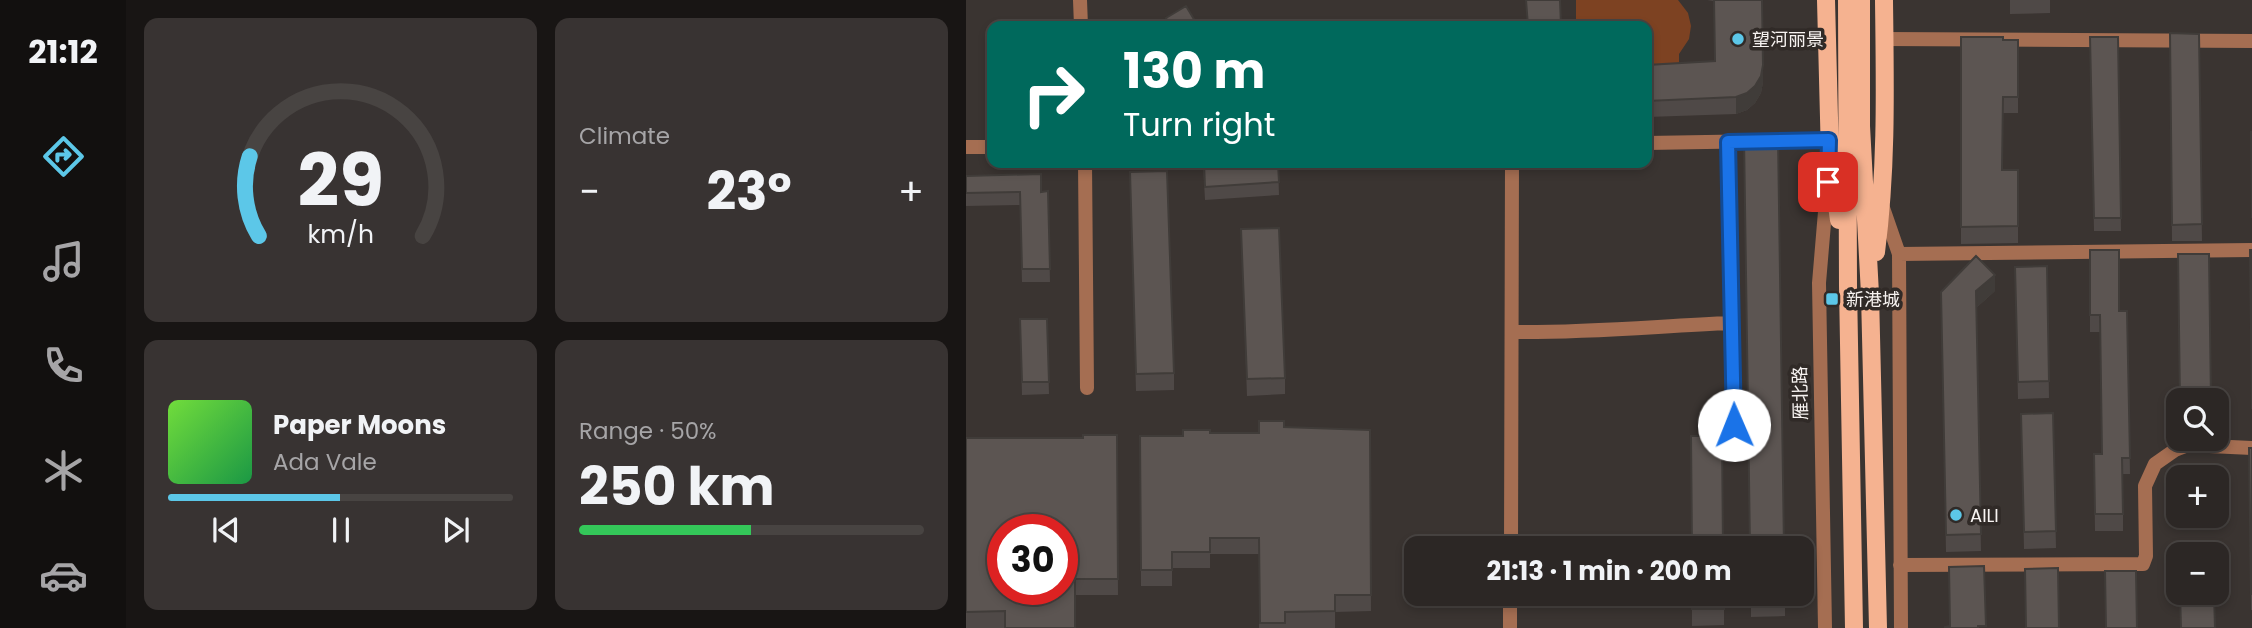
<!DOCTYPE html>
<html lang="en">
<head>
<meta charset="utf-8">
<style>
  :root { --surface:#2c2725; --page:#383332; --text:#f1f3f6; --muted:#a6a5a7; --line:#484442; --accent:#5cc7e8 }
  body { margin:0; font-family:Poppins,"Noto Sans SC",sans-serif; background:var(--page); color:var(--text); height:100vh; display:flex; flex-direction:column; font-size:26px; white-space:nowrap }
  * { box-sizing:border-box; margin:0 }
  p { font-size:23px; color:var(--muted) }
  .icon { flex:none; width:38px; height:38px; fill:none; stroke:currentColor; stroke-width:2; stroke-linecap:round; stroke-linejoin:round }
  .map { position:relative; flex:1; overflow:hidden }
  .drawer { display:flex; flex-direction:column; gap:18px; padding:18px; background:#181514; width:840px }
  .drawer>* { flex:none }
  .top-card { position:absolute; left:21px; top:21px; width:665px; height:147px; border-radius:14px; box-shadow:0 4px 10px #0003,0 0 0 2px var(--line); background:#00695c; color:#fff; overflow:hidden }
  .fabs { position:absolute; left:1200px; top:388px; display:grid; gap:14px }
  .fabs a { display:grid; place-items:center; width:63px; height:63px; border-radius:14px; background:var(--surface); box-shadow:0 4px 10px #0003,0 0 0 2px var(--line); font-size:35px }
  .speed { position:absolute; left:21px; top:514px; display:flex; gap:14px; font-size:35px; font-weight:700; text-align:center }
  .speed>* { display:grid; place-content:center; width:91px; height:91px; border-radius:50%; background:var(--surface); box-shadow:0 4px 10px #0003,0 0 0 2px var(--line); line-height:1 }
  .speed .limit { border:10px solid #d22; background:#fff; color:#111 }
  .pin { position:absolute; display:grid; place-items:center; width:60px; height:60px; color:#fff; margin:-30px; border-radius:14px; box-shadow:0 4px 10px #0006 }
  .me { position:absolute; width:77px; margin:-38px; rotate:359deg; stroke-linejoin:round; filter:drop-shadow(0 0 5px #0008) }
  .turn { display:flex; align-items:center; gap:24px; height:147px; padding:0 21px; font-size:32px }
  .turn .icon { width:91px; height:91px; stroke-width:2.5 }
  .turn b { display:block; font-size:49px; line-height:60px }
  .big { font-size:52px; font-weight:700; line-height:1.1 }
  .drawer .tile { flex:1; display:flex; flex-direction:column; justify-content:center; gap:10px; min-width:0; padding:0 24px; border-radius:14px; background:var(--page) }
  .drawer .dial { align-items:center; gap:0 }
  .dial svg { height:182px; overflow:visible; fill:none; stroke:var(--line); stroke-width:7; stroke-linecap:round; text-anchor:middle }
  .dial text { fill:var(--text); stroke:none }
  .song { display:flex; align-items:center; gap:21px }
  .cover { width:84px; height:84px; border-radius:10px; background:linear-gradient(135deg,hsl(100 70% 55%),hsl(140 70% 35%)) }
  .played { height:7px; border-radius:4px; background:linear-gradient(90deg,var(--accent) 50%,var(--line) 50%) }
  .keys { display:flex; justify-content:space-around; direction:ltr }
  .heat { display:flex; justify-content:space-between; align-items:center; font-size:38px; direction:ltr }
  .charge { height:10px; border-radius:5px; background:linear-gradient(90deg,#34c759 50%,var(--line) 0) }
  .drawer .tiles { flex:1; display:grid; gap:18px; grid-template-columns:repeat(2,1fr) }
  .trip { position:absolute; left:438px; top:536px; width:410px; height:70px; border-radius:14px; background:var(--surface); box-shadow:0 4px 10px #0003,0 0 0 2px var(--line); font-weight:700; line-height:70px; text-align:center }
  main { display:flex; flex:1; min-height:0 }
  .menu { display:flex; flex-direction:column; width:126px; justify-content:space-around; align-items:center; background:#12100f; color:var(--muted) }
  .menu .icon { width:49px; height:49px }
  .menu .selected { color:var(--accent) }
  .menu b { font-size:32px; color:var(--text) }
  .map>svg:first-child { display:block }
  .green { fill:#7d4222 }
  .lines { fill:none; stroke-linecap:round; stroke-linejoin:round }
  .street { stroke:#a56e52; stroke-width:14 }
  .primary { stroke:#f5b290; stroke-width:18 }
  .wall { fill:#4f4947 }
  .shaded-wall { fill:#403c39 }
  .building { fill:#5c5552; stroke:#403c39; stroke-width:2; fill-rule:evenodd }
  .route-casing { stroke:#114b97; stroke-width:18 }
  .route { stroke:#1a73e8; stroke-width:12 }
  .poi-dot { fill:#5cc7e8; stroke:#302a27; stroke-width:2.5 }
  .labels { text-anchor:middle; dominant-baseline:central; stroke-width:7; stroke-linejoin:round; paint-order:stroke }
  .poi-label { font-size:18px; fill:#f7f3f1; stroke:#302a27; text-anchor:start }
  .street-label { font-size:18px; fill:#f7f3f1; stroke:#302a27 }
</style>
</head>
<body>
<main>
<nav class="menu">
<b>21:12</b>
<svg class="icon selected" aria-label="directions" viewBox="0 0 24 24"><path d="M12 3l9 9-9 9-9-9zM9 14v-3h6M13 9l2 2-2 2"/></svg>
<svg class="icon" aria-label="music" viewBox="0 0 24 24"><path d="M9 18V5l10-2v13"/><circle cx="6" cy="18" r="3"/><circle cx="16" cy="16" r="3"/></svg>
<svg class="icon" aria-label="phone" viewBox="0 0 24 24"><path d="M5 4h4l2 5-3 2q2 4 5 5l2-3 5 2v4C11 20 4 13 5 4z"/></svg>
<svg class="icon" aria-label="climate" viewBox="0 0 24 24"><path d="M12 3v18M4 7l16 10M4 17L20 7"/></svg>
<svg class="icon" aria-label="car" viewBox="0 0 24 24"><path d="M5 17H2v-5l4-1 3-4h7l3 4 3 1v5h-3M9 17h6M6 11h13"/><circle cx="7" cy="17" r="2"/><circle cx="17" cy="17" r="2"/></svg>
</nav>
<section class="drawer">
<div class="tiles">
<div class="tile dial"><svg viewBox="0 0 100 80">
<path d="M14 69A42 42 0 1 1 86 69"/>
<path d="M14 69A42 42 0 0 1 10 34" stroke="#5cc7e8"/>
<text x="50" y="56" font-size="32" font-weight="700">29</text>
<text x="50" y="72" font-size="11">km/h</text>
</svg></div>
<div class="tile"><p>Climate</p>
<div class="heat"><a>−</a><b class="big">23°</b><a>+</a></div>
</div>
<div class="tile">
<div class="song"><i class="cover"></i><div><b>Paper Moons</b><p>Ada Vale</p></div></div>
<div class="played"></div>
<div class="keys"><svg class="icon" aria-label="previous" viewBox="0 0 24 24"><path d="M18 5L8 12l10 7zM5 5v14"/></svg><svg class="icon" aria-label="pause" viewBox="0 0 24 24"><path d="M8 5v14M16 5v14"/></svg><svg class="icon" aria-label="next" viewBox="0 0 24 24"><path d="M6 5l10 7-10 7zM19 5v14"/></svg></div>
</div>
<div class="tile"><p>Range · 50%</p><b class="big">250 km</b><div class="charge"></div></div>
</div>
</section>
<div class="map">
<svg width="1286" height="628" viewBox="0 0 1286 628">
  <rect width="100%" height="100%" fill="#3a3431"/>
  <path class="green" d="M610 0H712L722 13 725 26 723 39 713 54V79L681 80V26H610Z"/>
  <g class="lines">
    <path class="street" d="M114 0 115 26
      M918 39 1286 41
      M762 142 767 425
      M681 143 864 140
      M0 147H26
      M119 163 121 388
      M916 205 933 254 935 628
      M933 254 1286 250
      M546 332C619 333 692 326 765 323
      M545 548 546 163
      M934 565 1177 564 1180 556 1179 486 1189 464 1209 450 1222 445 1286 448
      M544 628V593
      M859 628 853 283 862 176"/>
    <path class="primary" d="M860 0 864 157 873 220
      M881 0 882 286 888 628
      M895 0V126L904 294 912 628
      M910 252C921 167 919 85 918 0"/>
  </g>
  <path class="wall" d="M741 0H796L797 82 795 93 789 103 781 110 770 114 681 117V65L749 61 748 1Z
    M1044 0H1084V13L1044 14Z
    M1204 33 1233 34 1236 241H1206Z
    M995 37 1052 40V113H1037L1036 170H1052V243L995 244Z
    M1124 37H1152L1155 231H1128Z
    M237 163H312L313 195 239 200Z
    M164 172 208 373V390L170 391Z
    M0 176 75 192 82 191 84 282H56L54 205 0 206Z
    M275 229 319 378V394L281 396Z
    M1124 250 1153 311H1161L1164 474H1157V531H1129L1128 454H1136L1134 332H1124Z
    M1081 266 1083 398 1052 399 1049 267Z
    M1029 291 1010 308 1015 551 980 552 975 309Z
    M54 319H81L83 394 56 395Z
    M1087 413 1090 548 1058 549 1055 414Z
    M318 427 404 430 405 611 369 612V628H293V554H244V568H206V586H175L174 436H217L244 433H293Z
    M151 435 152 595H109V628H0V438H117Z
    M1283 448H1286V610H1285Z
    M726 593H758V625L726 626Z
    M785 593H819V616L785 617Z"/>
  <path class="shaded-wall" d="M797 65V82L795 93 789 103 781 110 770 114V97Z
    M1029 275V291L1010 308V291Z"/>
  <path class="building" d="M560 0H594L595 26H562Z
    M748 0H796L797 65 795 76 789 86 781 93 770 97 681 101V65L749 61Z
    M220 6 232 26H205L200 18Z
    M336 22V26H267V23Z
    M1204 33 1233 34 1236 224 1206 225Z
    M995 37H1037V40H1052V97H1037L1036 170H1052V226L995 227Z
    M1124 37H1152L1155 218H1128Z
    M1285 132H1286V218Z
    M778 137H812L818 548H784Z
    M238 163H312L313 182 239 187Z
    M201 171 208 373 170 374 164 172Z
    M75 174V192L82 191 84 269H56L54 192 0 193V176Z
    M313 228 319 378 281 379 275 229Z
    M1124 250H1153V311H1161L1164 458H1156L1157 514H1129L1128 454H1136L1134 315H1124Z
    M1284 250H1286V409Z
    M1212 254H1243L1245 401H1214Z
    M1010 256 1029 275 1010 291 1015 534 980 535 975 292Z
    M1081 266 1083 381 1052 382 1049 267Z
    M54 319H81L83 382H56Z
    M1087 413 1090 531 1058 532 1055 414Z
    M293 421H318V427L404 430 405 595H369V611L319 612V623H294L293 538H244V552H206V570H175L174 436H217V430H244V433H293Z
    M117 435H151L152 579H109V628H39V611L0 612V438H117ZM37 530H96V590H37Z
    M725 436H756L757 548H726Z
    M1283 448H1286V594H1285Z
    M1018 566 1020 626H1012V628H979V627L984 626 983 567Z
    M1092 568 1093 628H1060L1059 569Z
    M1139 571H1170L1171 628H1140Z
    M726 593H758V609H726Z
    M785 593H819V599L785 600Z
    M1214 593H1248L1249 628H1215Z"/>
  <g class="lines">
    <defs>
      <path id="route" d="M768 425 762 142 863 140 862 182"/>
    </defs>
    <use href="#route" class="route-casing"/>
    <use href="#route" class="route"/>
  </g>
  <g class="poi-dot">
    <circle cx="772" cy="39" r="7"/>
    <rect x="859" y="292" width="14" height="14" rx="3.5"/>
    <circle cx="990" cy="515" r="7"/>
  </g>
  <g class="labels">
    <g class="poi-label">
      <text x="786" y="39">望河丽景</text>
      <text x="880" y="299">新港城</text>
      <text x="1004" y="515">AILI</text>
    </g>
    <g class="street-label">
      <text transform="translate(834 393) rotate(-91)">雁北路</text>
    </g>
  </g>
</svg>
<div class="fabs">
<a><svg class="icon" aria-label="search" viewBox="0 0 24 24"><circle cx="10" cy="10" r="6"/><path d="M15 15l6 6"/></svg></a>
<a>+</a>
<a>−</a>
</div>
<div class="speed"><div class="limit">30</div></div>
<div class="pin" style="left:862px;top:182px;background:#d93025"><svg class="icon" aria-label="arrive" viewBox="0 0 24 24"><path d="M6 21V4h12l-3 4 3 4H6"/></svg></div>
<svg class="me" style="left:768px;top:425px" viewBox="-20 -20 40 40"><circle r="19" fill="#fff"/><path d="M0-13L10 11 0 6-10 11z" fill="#1a73e8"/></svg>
<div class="trip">21:13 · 1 min · 200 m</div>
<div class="top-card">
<div class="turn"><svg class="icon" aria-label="right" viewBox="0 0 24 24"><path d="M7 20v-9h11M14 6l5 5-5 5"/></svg><div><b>130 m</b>Turn right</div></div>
</div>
</div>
</main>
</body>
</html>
